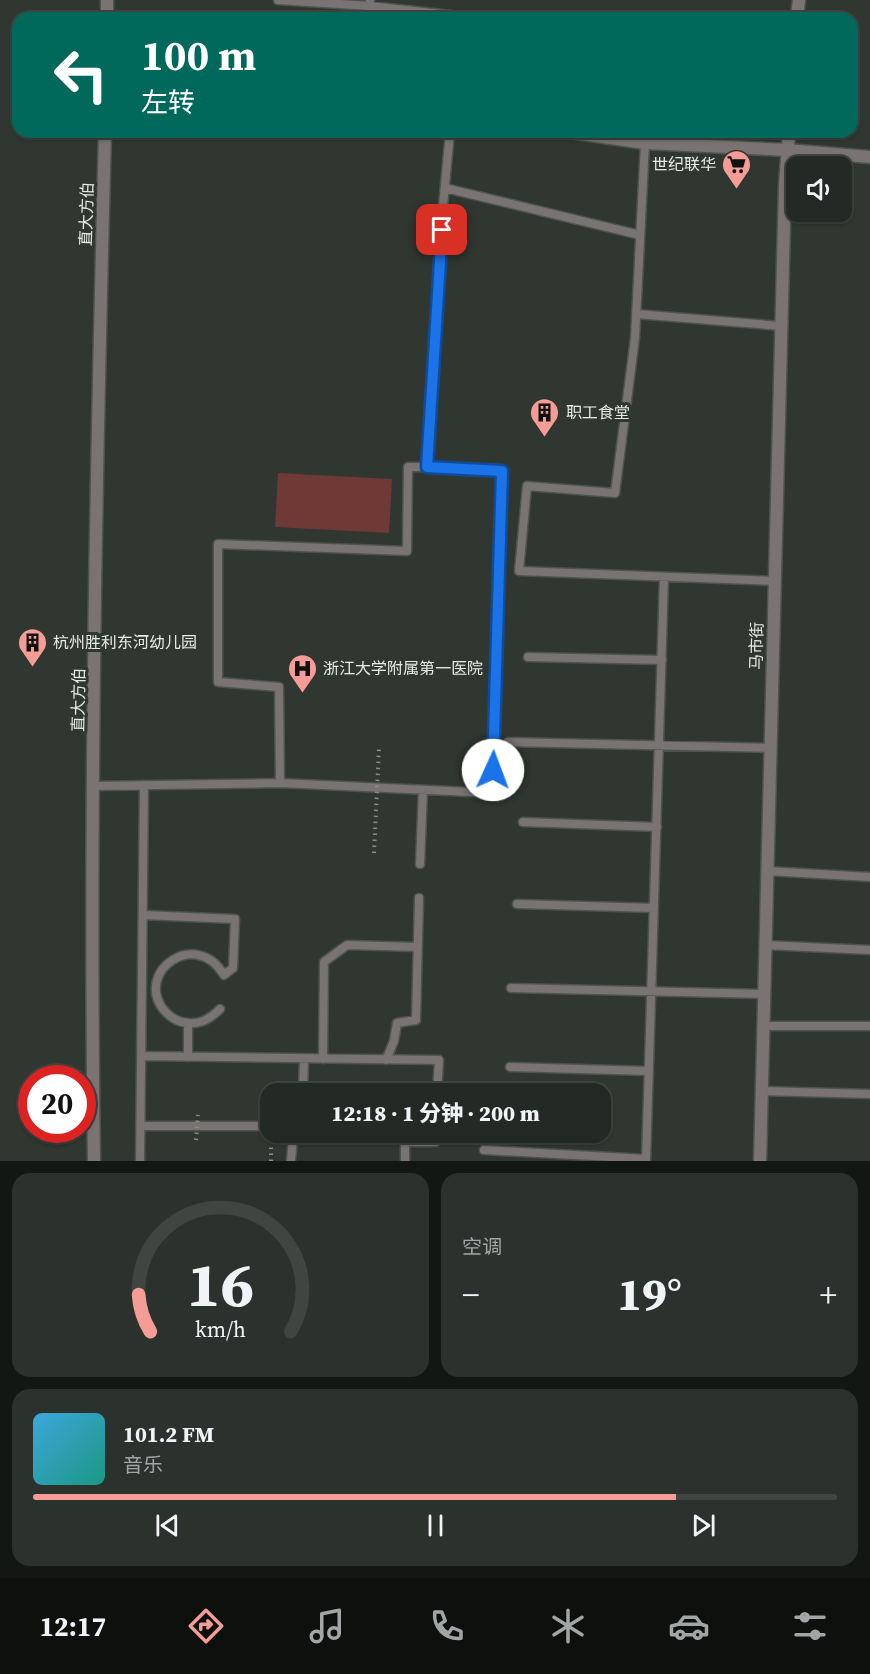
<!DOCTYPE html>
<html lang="zh">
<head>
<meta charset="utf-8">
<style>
  :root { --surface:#232924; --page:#2b312c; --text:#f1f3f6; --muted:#a3a6a6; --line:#404541; --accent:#f59c96 }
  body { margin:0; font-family:"Source Serif 4","Noto Sans SC",serif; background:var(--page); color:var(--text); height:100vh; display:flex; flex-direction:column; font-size:22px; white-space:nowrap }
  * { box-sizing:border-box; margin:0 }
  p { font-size:20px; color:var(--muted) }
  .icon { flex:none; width:33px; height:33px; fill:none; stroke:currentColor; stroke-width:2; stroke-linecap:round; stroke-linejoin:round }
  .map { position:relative; height:1161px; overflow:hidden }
  .side { display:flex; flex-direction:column; gap:12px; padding:12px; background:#131714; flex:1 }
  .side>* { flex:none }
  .guide { position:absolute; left:12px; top:12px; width:846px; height:126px; border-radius:18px; box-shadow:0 2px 4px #0004,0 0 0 2px var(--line); background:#00695c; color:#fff; overflow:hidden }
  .fabs { position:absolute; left:786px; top:156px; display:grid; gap:12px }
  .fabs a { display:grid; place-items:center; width:66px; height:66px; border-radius:12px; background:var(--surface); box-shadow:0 2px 4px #0004,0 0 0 2px var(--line); font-size:30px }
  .speed { position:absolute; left:18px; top:1065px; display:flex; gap:12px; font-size:30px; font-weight:700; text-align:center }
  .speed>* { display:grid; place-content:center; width:78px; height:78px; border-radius:50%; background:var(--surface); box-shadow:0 2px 4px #0004,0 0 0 2px var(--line); line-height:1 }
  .speed .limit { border:9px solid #d22; background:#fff; color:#111 }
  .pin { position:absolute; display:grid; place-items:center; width:51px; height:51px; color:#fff; margin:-26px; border-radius:12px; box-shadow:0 3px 9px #0006 }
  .me { position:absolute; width:66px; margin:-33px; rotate:2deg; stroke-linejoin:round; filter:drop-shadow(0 0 4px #0008) }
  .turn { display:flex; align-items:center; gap:21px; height:126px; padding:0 30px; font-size:27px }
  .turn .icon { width:78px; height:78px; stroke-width:2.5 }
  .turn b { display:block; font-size:42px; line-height:51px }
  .big { font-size:45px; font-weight:800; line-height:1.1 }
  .side .card { flex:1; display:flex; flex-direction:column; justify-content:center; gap:9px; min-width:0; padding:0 21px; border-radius:18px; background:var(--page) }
  .side .dial { align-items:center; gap:0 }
  .dial svg { height:156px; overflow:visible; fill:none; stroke:var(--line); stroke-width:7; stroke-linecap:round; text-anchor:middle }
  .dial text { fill:var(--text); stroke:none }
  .song { display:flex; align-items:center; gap:18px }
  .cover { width:72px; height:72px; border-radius:9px; background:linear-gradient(135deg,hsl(200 70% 55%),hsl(170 70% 35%)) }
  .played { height:6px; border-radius:3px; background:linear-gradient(90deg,var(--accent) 80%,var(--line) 80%) }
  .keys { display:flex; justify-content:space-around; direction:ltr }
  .heat { display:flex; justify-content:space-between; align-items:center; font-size:33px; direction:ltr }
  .side .tiles { flex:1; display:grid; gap:12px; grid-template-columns:1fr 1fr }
  .card:last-child { grid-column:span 2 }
  .trip { position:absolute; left:260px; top:1083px; width:351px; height:60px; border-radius:18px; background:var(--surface); box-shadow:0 2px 4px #0004,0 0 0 2px var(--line); font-weight:800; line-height:60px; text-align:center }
  .menu { display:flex; height:96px; justify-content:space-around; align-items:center; background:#0e100e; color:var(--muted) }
  .menu .icon { width:42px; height:42px }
  .menu .selected { color:var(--accent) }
  .menu b { font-size:27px; color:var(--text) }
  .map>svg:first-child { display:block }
  .green { fill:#6f3936 }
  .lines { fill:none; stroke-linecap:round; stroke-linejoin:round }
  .lane-casing { stroke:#4c544d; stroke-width:11 }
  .street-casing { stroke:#4c544d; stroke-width:15 }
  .path { stroke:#888e88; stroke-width:4; stroke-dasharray:1.5 4.5; stroke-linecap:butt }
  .lane { stroke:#797373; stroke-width:8 }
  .street { stroke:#797373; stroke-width:12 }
  .path-bridge { stroke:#888e88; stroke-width:4; stroke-dasharray:1.5 4.5; stroke-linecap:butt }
  .route-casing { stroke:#114b97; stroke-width:15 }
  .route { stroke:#1a73e8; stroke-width:10 }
  .labels { text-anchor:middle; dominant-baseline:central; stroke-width:6; stroke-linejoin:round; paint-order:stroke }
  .poi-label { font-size:16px; fill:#e6ebe6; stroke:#2f3730; text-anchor:start }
  .street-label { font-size:16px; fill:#e6ebe6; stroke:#2f3730 }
</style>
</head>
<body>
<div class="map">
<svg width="870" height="1161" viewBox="0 0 870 1161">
  <rect width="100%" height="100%" fill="#2f3730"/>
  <path class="green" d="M278 473 392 479 389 533 275 527Z"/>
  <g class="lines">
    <defs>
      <path id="lane" d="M278 0 370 6 477 18
        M369 18 370 0
        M645 143 635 338 615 493 527 486 519 571 775 581
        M445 188 640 235
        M636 314 781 326
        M528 657 662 660
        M508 742 770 748
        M280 783 279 687 218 682V544L407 551 408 467H427L443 206 450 132
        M93 786 280 783 492 793 502 471 427 467
        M523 822 657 827
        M420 864 423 790
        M767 871 870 877
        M517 904 654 908
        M143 915 235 919 233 968 224 975C196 928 135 971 163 1009 168 1015 174 1020 182 1022 198 1026 209 1020 220 1009
        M765 945 870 950
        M511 988 764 994
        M188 1023V1057
        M763 1026H870
        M141 1056 439 1060 437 1094
        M323 1059 324 962 347 945 417 947
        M386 1060 394 1041 397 1023 416 1020 419 898
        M510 1067 649 1071
        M761 1091 870 1094
        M303 1094 304 1059
        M141 1126H270
        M484 1150 646 1159
        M140 1161 144 785
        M291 1161 293 1137 297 1132
        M405 1161V1142H435L436 1132
        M646 1161 664 577"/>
      <path id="street" d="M107 18V0
        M797 18 799 0
        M570 132 645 143 787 150 870 157
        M94 1161C89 818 96 475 105 132
        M760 1161 785 185 789 132"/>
    </defs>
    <use href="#lane" class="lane-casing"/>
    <use href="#street" class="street-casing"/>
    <path class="path" d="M271 1161V1138"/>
    <use href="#lane" class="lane"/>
    <use href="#street" class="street"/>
    <path class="path-bridge" d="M374 853 379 748
      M196 1140 198 1115"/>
  </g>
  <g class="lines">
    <defs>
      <path id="route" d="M442 230 427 467 502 471 493 770"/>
    </defs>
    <use href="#route" class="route-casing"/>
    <use href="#route" class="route"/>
  </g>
  <defs>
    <symbol id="supermarket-pin" viewBox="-11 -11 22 30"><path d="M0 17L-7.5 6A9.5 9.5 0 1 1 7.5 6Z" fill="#f59c96" stroke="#2f3730"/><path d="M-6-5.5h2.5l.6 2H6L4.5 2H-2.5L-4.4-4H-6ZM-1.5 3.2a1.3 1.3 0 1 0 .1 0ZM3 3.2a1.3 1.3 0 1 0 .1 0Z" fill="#111"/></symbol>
    <symbol id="building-pin" viewBox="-11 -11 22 30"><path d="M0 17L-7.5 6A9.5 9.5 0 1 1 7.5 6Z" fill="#f59c96" stroke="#2f3730"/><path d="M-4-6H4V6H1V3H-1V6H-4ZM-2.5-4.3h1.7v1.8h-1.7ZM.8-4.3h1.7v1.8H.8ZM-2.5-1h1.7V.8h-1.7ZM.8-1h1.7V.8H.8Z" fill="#111"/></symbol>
    <symbol id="hospital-pin" viewBox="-11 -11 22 30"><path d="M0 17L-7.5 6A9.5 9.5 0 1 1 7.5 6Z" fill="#f59c96" stroke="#2f3730"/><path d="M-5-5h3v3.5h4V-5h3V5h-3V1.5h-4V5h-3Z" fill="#111"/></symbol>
  </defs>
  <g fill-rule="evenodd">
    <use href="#supermarket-pin" x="720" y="148" width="33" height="45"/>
    <use href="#building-pin" x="528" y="396" width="33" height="45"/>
    <use href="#building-pin" x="16" y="626" width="33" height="45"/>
    <use href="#hospital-pin" x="286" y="652" width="33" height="45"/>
  </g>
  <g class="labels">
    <g class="poi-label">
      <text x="716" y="164" text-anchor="end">世纪联华</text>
      <text x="566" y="412">职工食堂</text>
      <text x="53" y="642">杭州胜利东河幼儿园</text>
      <text x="323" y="668">浙江大学附属第一医院</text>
    </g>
    <g class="street-label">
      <text transform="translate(86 214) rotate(-88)">直大方伯</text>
      <text transform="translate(756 646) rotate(-89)">马市街</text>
      <text transform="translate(78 700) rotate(-89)">直大方伯</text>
    </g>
  </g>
</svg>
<div class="fabs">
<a><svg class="icon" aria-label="sound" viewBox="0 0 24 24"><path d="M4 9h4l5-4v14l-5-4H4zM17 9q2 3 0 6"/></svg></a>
</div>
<div class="speed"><div class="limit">20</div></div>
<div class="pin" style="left:442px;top:230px;background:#d93025"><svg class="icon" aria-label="arrive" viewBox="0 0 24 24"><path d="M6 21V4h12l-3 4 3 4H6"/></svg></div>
<svg class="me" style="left:493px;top:770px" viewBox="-20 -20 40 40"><circle r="19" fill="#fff"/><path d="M0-13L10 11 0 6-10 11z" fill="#1a73e8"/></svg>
<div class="trip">12:18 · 1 分钟 · 200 m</div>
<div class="guide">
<div class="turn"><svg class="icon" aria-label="left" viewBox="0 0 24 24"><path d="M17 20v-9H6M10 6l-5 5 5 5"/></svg><div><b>100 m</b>左转</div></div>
</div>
</div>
<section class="side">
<div class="tiles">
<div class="card dial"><svg viewBox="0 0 100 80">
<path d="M14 69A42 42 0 1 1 86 69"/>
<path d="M14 69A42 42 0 0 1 8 50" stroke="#f59c96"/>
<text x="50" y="56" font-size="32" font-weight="700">16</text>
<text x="50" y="72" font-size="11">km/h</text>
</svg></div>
<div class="card"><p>空调</p>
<div class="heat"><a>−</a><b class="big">19°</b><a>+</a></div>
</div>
<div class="card">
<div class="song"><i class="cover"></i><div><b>101.2 FM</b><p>音乐</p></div></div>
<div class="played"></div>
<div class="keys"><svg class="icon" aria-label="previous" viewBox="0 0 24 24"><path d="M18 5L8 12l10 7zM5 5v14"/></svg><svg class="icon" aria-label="pause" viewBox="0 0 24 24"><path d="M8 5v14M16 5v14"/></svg><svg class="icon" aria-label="next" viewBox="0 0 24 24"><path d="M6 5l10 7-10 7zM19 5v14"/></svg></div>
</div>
</div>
</section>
<nav class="menu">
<b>12:17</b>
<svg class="icon selected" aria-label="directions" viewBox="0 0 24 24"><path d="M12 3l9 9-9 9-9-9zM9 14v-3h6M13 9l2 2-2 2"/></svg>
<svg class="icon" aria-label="music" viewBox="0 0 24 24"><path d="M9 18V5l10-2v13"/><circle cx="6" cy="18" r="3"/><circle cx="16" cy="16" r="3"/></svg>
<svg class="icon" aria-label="phone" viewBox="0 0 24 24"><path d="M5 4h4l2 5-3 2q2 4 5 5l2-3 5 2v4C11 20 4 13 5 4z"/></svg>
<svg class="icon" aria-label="climate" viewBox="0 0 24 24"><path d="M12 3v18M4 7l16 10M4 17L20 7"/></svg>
<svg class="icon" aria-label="car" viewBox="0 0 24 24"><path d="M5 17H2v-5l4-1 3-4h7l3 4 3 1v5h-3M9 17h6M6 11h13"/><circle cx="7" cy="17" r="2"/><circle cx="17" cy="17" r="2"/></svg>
<svg class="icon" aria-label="filters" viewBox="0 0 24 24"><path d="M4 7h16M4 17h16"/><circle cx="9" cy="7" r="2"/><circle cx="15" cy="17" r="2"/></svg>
</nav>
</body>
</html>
